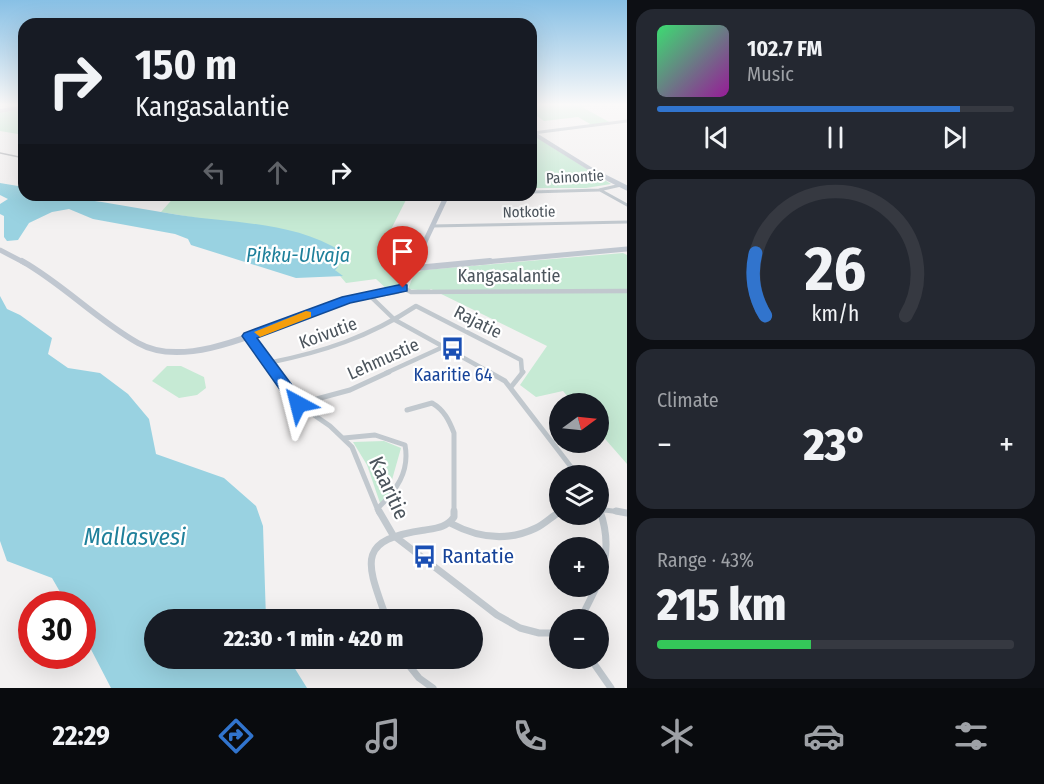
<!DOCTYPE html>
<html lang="en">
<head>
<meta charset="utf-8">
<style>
  :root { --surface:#171b24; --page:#242831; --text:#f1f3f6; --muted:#9ea1a6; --line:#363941; --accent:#3174cd }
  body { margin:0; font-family:"Fira Sans Condensed",sans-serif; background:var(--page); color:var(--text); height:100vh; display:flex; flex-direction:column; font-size:22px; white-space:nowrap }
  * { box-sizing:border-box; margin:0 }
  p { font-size:20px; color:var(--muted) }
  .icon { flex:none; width:33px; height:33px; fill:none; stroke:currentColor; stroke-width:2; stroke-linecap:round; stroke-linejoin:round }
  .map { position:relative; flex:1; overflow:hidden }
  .details { display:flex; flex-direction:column; gap:9px; padding:9px; background:#0d0f14; width:417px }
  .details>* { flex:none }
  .banner { position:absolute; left:18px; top:18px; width:519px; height:183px; border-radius:18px; box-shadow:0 6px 24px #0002; background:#171b24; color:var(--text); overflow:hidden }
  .needle { width:39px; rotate:75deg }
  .controls { position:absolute; left:549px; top:393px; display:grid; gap:12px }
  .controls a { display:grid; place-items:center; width:60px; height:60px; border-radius:50%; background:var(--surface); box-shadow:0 6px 24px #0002; font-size:30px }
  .speed { position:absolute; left:18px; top:591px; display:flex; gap:12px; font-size:30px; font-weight:700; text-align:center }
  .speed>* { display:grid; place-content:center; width:78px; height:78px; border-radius:50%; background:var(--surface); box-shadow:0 6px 24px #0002; line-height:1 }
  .speed .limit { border:9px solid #d22; background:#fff; color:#111 }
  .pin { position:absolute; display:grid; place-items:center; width:51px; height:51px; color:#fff; margin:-62px -26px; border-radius:50% 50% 50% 0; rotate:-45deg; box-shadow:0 0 6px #0007 }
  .pin .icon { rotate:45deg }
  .me { position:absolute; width:66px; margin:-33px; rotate:322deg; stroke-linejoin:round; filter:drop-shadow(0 0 4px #0008) }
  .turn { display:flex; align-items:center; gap:21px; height:126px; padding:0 18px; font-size:27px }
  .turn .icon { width:78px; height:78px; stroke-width:2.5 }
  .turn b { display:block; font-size:42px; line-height:51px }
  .lanes { display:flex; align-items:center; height:57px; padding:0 18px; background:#0003; justify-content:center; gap:30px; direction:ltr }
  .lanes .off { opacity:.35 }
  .big { font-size:45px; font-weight:800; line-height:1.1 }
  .details .tile { flex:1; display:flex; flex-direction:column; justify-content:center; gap:9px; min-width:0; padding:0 21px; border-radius:18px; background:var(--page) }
  .details .dial { align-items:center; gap:0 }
  .dial svg { height:156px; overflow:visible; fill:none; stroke:var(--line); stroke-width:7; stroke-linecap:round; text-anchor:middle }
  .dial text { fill:var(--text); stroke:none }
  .song { display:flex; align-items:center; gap:18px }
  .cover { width:72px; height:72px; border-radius:9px; background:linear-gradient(135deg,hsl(140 70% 55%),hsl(300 70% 35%)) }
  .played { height:6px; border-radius:3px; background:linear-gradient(90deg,var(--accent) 85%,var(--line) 85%) }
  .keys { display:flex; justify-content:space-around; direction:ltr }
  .heat { display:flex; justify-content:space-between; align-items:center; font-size:33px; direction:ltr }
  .charge { height:9px; border-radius:4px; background:linear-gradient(90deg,#34c759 43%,var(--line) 0) }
  .trip { position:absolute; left:144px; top:609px; width:339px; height:60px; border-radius:30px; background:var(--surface); box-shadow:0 6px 24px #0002; font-weight:800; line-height:60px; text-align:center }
  .dock { display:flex; height:96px; justify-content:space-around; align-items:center; background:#090b0e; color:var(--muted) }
  .dock .icon { width:42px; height:42px }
  .dock .active { color:var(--accent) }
  .dock b { font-size:27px; color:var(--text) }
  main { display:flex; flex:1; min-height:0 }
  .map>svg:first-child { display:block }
  .green { fill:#c6ead4 }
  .water { fill:#99d2e1 }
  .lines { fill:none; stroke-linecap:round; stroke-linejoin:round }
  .street-far3 { stroke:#c1c8ce; stroke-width:3 }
  .street-far2 { stroke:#c1c8ce; stroke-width:4.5 }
  .street-far1 { stroke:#c1c8ce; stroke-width:5 }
  .street { stroke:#c1c8ce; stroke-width:7 }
  .secondary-far2 { stroke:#c0c7d0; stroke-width:4 }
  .secondary-far1 { stroke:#c0c7d0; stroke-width:5 }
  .secondary { stroke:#c0c7d0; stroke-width:6 }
  .rail { stroke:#b4b6ba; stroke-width:1.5 }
  .route { fill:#1a73e8; stroke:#114b97; stroke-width:1.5 }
  .slow { fill:#f59e0b }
  .labels { text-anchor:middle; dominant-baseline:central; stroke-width:4.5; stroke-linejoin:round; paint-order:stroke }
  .far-street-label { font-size:15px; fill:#4b545c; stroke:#fff }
  .street-label { font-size:18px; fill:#4b545c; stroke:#fff }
  .transit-label { font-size:18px; fill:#164399; stroke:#fff }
  .water-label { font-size:20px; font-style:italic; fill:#1f809b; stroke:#fff }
  .near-street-label { font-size:21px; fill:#4b545c; stroke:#fff }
  .near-transit-label { font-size:21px; fill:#164399; stroke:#fff; text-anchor:start }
  .near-water-label { font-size:24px; font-style:italic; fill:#1f809b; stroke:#fff }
</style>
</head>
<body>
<main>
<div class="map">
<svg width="627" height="688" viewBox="0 0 627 688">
  <rect width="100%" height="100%" fill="#f3f1f1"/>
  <path class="green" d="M531 105H597L582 107 611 123 592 125 578 117 544 121 531 112Z
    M18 110 24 117V135L0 131V113Z
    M531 134 611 184 586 188H531Z
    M176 195H441L438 198H407L383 245 416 244 401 282 389 291 376 279 346 283 335 270V261L343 252 203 219 161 212Z
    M623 253 627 255V464L599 432 598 404 573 403 563 391 536 397 520 385 547 346 431 289 428 291 408 289 414 274 424 270Z
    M167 366H181L204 377 206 388 197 395 179 398 152 381Z
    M384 441 401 448 388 494 380 503 367 465 353 442Z"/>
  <path class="water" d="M0 183 24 187V195C77 195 127 207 179 215 238 224 291 221 343 252L335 261 338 267 335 270 343 276 296 278 191 245 188 239 175 234 93 219 69 209 52 212 29 223 18 240 7 241 4 237V216L0 214V204L8 199 0 195Z
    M0 296 7 309 20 315 52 338 48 354 68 368 100 373 128 394 149 419 156 454 224 478 256 506 263 526 266 619 154 620V658L289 659 307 688H111L83 634 82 604H67L52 578 7 561 0 541Z"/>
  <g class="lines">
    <path class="street-far3" d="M533 133 627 121
      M600 190 627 205
      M531 192 599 190 621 185
      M447 197 458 195
      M432 226 627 222"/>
    <path class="street-far2" d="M403 288 411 292 627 291
      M369 295 395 320 491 373
      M249 336 276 373
      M268 363C323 352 369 337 416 306L521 360 522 373
      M386 373 443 347"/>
    <path class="street-far1" d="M275 372 298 404 330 426 352 447 379 513
      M489 372 505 381 578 476
      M511 387 523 372
      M298 404 350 390 389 372
      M407 410 432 403C444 410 449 420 454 433V513
      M344 438 375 435 405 445C410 472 396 491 377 509
      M598 506 601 513
      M598 509 627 513"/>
    <path class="street" d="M379 511 393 535 497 615 520 628 539 633H560
      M616 511 627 513
      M450 523C478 538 507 542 536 528 545 524 552 516 560 512
      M598 583C608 559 609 536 600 511
      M387 620C367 563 354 540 425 530 437 528 447 527 454 517V511
      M580 620 597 586
      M403 658 419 678 433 688
      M590 658 611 688"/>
    <path class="secondary-far2" d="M0 111 24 107
      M531 132 600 175"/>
    <path class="secondary-far1" d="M597 173 627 188
      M0 250 25 263
      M415 263 447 195
      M474 263 627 249"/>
    <path class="secondary" d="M22 261C63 284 97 320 138 343 194 375 291 314 347 299 363 295 381 294 397 291L416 268
      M415 261 416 268
      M416 268 490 261"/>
    <path class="rail" d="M0 153 24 158"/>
  </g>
  <linearGradient id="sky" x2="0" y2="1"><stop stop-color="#88c0e5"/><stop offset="0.52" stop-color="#faf9f9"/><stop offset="1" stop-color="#faf9f9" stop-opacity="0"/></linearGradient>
  <rect width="627" height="201" fill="url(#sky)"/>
  <path class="route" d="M403 284 407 285V291L350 303 257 338 303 400 306 404 303 408H293L242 336 244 333 342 297Z"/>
  <path class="slow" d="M306 311 311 312V317L260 337 254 332Z"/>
  <defs>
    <symbol id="bus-bare" viewBox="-9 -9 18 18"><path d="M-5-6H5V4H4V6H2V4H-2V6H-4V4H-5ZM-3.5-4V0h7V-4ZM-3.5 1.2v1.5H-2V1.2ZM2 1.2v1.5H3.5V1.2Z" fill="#1a4fb4" stroke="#fff" stroke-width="2.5" paint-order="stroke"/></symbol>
  </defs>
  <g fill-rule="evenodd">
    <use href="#bus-bare" x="436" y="332" width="33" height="33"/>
    <use href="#bus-bare" x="408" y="540" width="33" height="33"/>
  </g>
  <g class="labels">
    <g class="far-street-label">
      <text transform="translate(575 177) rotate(-3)">Painontie</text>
      <text transform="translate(529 212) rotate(-1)">Notkotie</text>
    </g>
    <g class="street-label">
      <text x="509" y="276">Kangasalantie</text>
      <text transform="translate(478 322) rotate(27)">Rajatie</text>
      <text transform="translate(328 333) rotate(-20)">Koivutie</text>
      <text transform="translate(383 359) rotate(-24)">Lehmustie</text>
    </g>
    <g class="transit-label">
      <text x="453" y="375">Kaaritie 64</text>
    </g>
    <g class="water-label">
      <text x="298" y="255">Pikku-Ulvaja</text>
    </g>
    <g class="near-street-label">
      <text transform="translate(389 488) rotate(65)">Kaaritie</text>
    </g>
    <g class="near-transit-label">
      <text x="442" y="556">Rantatie</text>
    </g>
    <g class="near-water-label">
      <text x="135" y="537">Mallasvesi</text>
    </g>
  </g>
</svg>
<div class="controls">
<a><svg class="needle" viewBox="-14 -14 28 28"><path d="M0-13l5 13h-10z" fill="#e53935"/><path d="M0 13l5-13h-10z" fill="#9ea1a6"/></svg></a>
<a><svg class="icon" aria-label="layers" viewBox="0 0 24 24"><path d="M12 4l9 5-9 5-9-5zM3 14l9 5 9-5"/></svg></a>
<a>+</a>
<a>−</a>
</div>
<div class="speed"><div class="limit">30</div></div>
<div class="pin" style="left:403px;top:288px;background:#d93025"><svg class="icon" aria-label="arrive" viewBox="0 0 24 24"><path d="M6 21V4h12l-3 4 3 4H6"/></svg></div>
<svg class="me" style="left:298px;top:404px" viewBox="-20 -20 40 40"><path d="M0-17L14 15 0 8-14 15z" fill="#1a73e8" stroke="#fff" stroke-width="4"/></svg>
<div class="trip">22:30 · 1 min · 420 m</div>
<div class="banner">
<div class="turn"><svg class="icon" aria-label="right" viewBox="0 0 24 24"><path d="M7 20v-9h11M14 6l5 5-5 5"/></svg><div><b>150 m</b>Kangasalantie</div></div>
<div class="lanes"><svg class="icon off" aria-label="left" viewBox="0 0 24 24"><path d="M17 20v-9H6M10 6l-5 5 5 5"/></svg><svg class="icon off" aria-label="ahead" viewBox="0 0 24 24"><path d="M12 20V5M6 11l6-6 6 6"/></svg><svg class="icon" aria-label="right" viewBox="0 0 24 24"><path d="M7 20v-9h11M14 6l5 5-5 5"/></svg></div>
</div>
</div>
<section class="details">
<div class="tile">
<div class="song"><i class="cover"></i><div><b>102.7 FM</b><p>Music</p></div></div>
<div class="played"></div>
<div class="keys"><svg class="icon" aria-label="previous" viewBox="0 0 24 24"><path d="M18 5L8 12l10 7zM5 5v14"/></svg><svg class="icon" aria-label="pause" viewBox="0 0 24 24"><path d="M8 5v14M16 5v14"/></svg><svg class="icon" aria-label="next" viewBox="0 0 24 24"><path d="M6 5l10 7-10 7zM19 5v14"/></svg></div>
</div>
<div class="tile dial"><svg viewBox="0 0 100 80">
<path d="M14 69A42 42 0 1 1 86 69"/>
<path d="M14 69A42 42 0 0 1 9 37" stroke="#3174cd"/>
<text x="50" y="56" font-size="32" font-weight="700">26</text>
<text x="50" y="72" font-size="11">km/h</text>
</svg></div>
<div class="tile"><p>Climate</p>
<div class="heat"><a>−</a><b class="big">23°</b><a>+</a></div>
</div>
<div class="tile"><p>Range · 43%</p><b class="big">215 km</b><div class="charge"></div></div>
</section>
</main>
<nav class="dock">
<b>22:29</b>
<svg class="icon active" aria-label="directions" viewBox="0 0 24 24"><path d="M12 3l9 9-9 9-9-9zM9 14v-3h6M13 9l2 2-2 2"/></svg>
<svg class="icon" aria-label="music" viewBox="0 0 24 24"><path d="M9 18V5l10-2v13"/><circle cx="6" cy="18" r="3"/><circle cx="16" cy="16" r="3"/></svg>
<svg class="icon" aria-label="phone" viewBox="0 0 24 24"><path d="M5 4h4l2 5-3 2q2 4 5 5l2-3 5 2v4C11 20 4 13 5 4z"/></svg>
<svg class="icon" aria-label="climate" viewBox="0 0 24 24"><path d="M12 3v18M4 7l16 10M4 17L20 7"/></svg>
<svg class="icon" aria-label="car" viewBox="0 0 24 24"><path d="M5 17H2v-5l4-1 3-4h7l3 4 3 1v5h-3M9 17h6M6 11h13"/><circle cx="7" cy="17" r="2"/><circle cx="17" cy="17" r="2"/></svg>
<svg class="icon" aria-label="filters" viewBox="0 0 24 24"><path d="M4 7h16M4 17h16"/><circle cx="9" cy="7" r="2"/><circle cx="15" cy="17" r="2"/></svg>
</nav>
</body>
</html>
